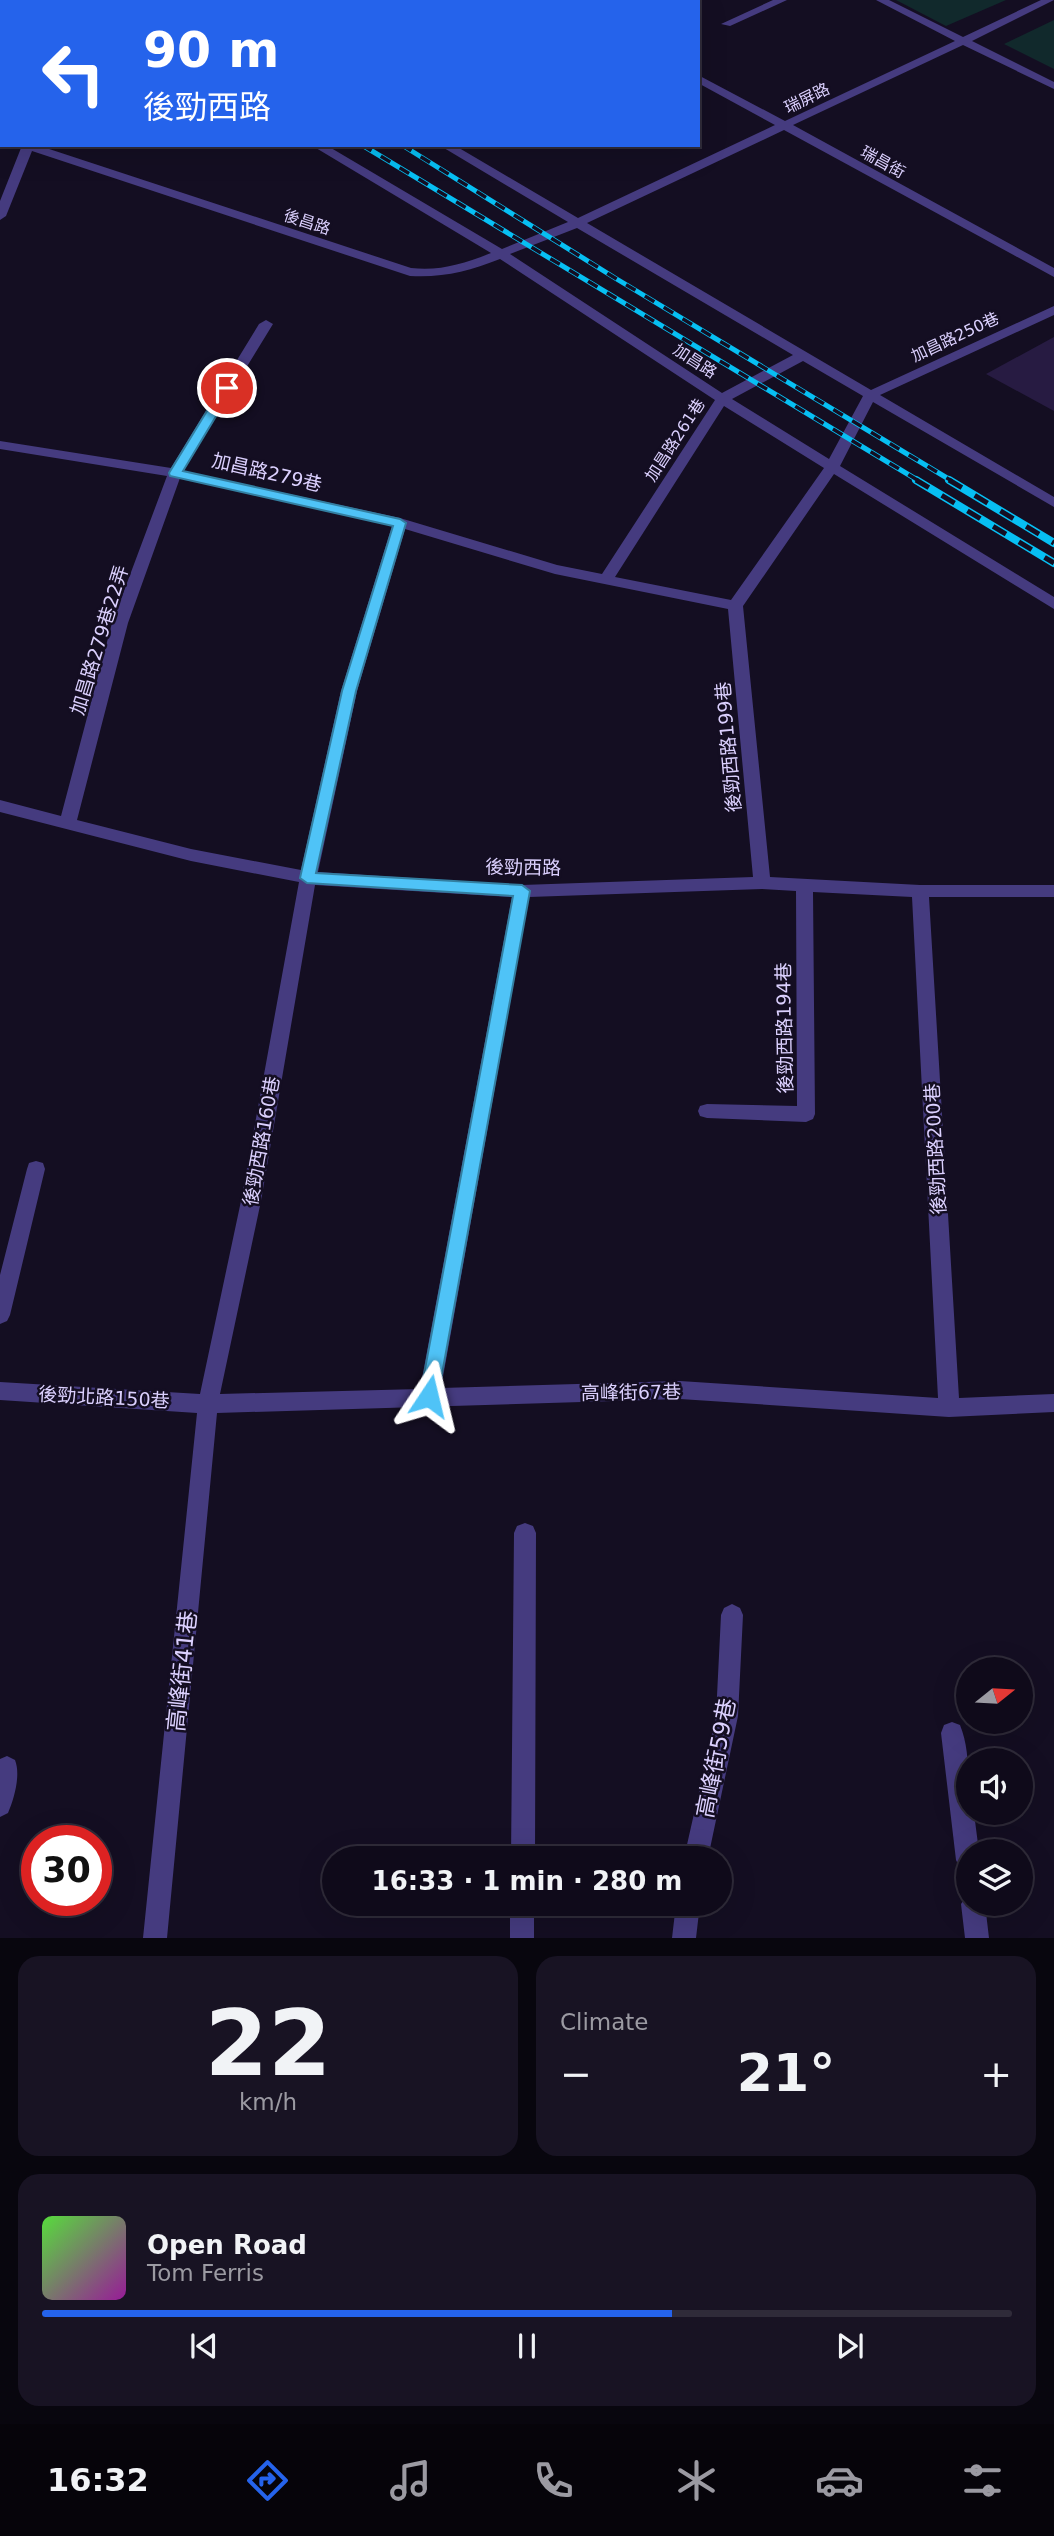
<!DOCTYPE html>
<html lang="en">
<head>
<meta charset="utf-8">
<style>
  :root { --surface:#0f0a1a; --page:#181323; --text:#f1f3f6; --muted:#9b9aa2; --line:#2f2b39; --accent:#2563eb }
  body { margin:0; font-family:"DejaVu Sans","Noto Sans TC",sans-serif; background:var(--page); color:var(--text); height:100vh; display:flex; flex-direction:column; font-size:26px; white-space:nowrap }
  * { box-sizing:border-box; margin:0 }
  p { font-size:23px; color:var(--muted) }
  .icon { flex:none; width:38px; height:38px; fill:none; stroke:currentColor; stroke-width:2; stroke-linecap:round; stroke-linejoin:round }
  .map { position:relative; height:1938px; overflow:hidden }
  .panel { display:flex; flex-direction:column; gap:18px; padding:18px; background:#08060e; flex:1 }
  .panel>* { flex:none }
  .guide { position:absolute; left:0px; top:0px; width:700px; height:147px; box-shadow:0 7px 28px #0002,0 0 0 2px var(--line); background:#2563eb; color:#fff; overflow:hidden }
  .needle { width:46px; rotate:72deg }
  .buttons { position:absolute; left:956px; top:1657px; display:grid; gap:14px }
  .buttons a { display:grid; place-items:center; width:77px; height:77px; border-radius:50%; background:var(--surface); box-shadow:0 7px 28px #0002,0 0 0 2px var(--line); font-size:35px }
  .speed { position:absolute; left:21px; top:1825px; display:flex; gap:14px; font-size:35px; font-weight:700; text-align:center }
  .speed>* { display:grid; place-content:center; width:91px; height:91px; border-radius:50%; background:var(--surface); box-shadow:0 7px 28px #0002,0 0 0 2px var(--line); line-height:1 }
  .speed .limit { border:10px solid #d22; background:#fff; color:#111 }
  .pin { position:absolute; display:grid; place-items:center; width:60px; height:60px; color:#fff; margin:-30px; border:4px solid #fff; border-radius:50%; box-shadow:0 2px 7px #0007 }
  .me { position:absolute; width:77px; margin:-38px; rotate:10deg; stroke-linejoin:round; filter:drop-shadow(0 0 5px #0008) }
  .turn { display:flex; align-items:center; gap:24px; height:147px; padding:0 28px; font-size:32px }
  .turn .icon { width:91px; height:91px; stroke-width:2.5 }
  .turn b { display:block; font-size:49px; line-height:60px }
  .big { font-size:52px; font-weight:700; line-height:1.1 }
  .panel .widget { flex:1; display:flex; flex-direction:column; justify-content:center; gap:10px; min-width:0; padding:0 24px; border-radius:21px; background:var(--page) }
  .panel .dial { align-items:center; gap:0 }
  .dial b { font-size:91px; line-height:1 }
  .song { display:flex; align-items:center; gap:21px }
  .cover { width:84px; height:84px; border-radius:10px; background:linear-gradient(135deg,hsl(110 70% 55%),hsl(300 70% 35%)) }
  .played { height:7px; border-radius:4px; background:linear-gradient(90deg,var(--accent) 65%,var(--line) 65%) }
  .keys { display:flex; justify-content:space-around; direction:ltr }
  .heat { display:flex; justify-content:space-between; align-items:center; font-size:38px; direction:ltr }
  .panel .tiles { flex:1; display:grid; gap:18px; grid-template-columns:1fr 1fr }
  .widget:last-child { grid-column:span 2 }
  .trip { position:absolute; left:322px; top:1846px; width:410px; height:70px; border-radius:35px; background:var(--surface); box-shadow:0 7px 28px #0002,0 0 0 2px var(--line); font-weight:700; line-height:70px; text-align:center }
  .menu { display:flex; height:112px; justify-content:space-around; align-items:center; background:#06040a; color:var(--muted) }
  .menu .icon { width:49px; height:49px }
  .menu .active { color:var(--accent) }
  .menu b { font-size:32px; color:var(--text) }
  .map>svg:first-child { display:block }
  .green { fill:#11292c }
  .building { fill:#271b42 }
  .lines { fill:none; stroke-linecap:round; stroke-linejoin:round }
  .minor { fill:#453b7f; fill-rule:evenodd }
  .rail-far1-casing { stroke:#07bff3; stroke-width:5 }
  .rail-casing { stroke:#07bff3; stroke-width:8 }
  .rail-far1 { stroke:#140e22; stroke-width:3.5; stroke-dasharray:11; stroke-linecap:butt }
  .rail { stroke:#140e22; stroke-width:5; stroke-dasharray:15; stroke-linecap:butt }
  .route { fill:#4fc3f7; stroke:#337fa1; stroke-width:2 }
  .labels { text-anchor:middle; dominant-baseline:central; stroke-width:5; stroke-linejoin:round; paint-order:stroke }
  .far-street-label { font-size:16px; fill:#dbd0fe; stroke:#140e22 }
  .street-label { font-size:19px; fill:#dbd0fe; stroke:#140e22 }
  .near-street-label { font-size:23px; fill:#dbd0fe; stroke:#140e22 }
</style>
</head>
<body>
<div class="map">
<svg width="1054" height="1938" viewBox="0 0 1054 1938">
  <rect width="100%" height="100%" fill="#140e22"/>
  <path class="green" d="M896 0H1006L946 26Z
    M1054 20V69L1004 44Z"/>
  <path class="building" d="M1054 337V411L986 374Z"/>
  <g class="lines">
    <path class="minor" d="M67 0H79L80 2H68Z
      M192 0H203L204 2H193Z
      M209 0H223L208 2Z
      M433 0H445L446 2H434Z
      M554 0H566L567 2H555Z
      M773 0H787L730 26 721 24Z
      M876 0H889L963 37 1041 0H1054L972 41 1054 82V89L963 45 793 125 1054 268V277L784 130 587 223 871 390 1054 306V315L880 395 1054 497V507L873 402 840 466 1054 597V609L834 474 743 606 770 877 920 885H1054V897H929L959 1398 1054 1394V1412L949 1417 680 1399 217 1413 167 1938H143L197 1413 0 1400V1382L200 1394 241 1201 299 882 191 861 0 812V800L61 816 112 623 167 476 0 449V441L171 468 259 324 266 320 273 324 183 471 400 518 557 565 602 574 715 400 500 259C469 271 443 278 410 276L32 151 6 216 0 220V201L21 148 19 145H37L411 268C441 271 463 264 491 253L311 145H326L502 249 568 222 439 145H454L578 218 775 125 698 83V75L785 121 955 41ZM577 228 793 355 722 393 510 254ZM803 361 863 396 829 459 732 399ZM724 406 824 468 731 600 615 577ZM180 478 392 526 341 691 301 870 191 849 77 820 128 623ZM405 529 555 574 728 609 753 877 522 885 318 872 357 691ZM315 885 512 897 420 1389 220 1394 261 1201ZM762 889 796 891 797 1106 707 1104 700 1106 698 1111 700 1116 707 1118 806 1122 813 1119 815 1114 813 892 912 897 938 1398 680 1381 441 1388 529 897Z
      M0 133 2 134V141H0Z
      M36 1161 43 1163 45 1169 10 1315 7 1321 0 1324V1275L27 1169 29 1163Z
      M525 1523 533 1526 536 1533 535 1858H511L514 1533 517 1526Z
      M732 1604 740 1608 743 1615 738 1716 708 1858H684L716 1716 721 1615 724 1608Z
      M952 1722 960 1725C971 1752 968 1785 968 1813H974L979 1852H968V1872L960 1868 956 1860 941 1733 944 1725Z
      M7 1756 15 1760C21 1775 14 1799 8 1813L0 1817V1759Z
      M968 1894V1904H985L989 1938H965L961 1904Z
      M510 1904H534V1938H510Z
      M676 1904H700L696 1938H672Z"/>
    <defs>
      <path id="rail-far1" d="M122 0 125 2
        M169 0 172 2
        M362 145 919 481
        M402 145 615 278 952 481"/>
      <path id="rail" d="M916 480 1054 563
        M949 480 1054 543"/>
    </defs>
    <use href="#rail-far1" class="rail-far1-casing"/>
    <use href="#rail" class="rail-casing"/>
    <use href="#rail-far1" class="rail-far1"/>
    <use href="#rail" class="rail"/>
  </g>
  <path class="route" d="M227 384 233 388 183 471 400 519 406 523 356 691 316 873 522 885 530 891 438 1396 436 1402 429 1404 422 1402 420 1396 513 896 307 883 300 878 342 691 393 526 170 476 169 473 221 388Z"/>
  <g class="labels">
    <g class="far-street-label">
      <text transform="translate(807 98) rotate(-26)">瑞屏路</text>
      <text transform="translate(883 162) rotate(29)">瑞昌街</text>
      <text transform="translate(307 222) rotate(18)">後昌路</text>
      <text transform="translate(955 337) rotate(-25)">加昌路250巷</text>
      <text transform="translate(695 361) rotate(33)">加昌路</text>
      <text transform="translate(675 440) rotate(-57)">加昌路261巷</text>
    </g>
    <g class="street-label">
      <text transform="translate(267 472) rotate(13)">加昌路279巷</text>
      <text transform="translate(99 640) rotate(-73)">加昌路279巷22弄</text>
      <text transform="translate(728 747) rotate(-95)">後勁西路199巷</text>
      <text transform="translate(523 867) rotate(1)">後勁西路</text>
      <text transform="translate(784 1028) rotate(-91)">後勁西路194巷</text>
      <text transform="translate(261 1141) rotate(-80)">後勁西路160巷</text>
      <text transform="translate(935 1149) rotate(-93)">後勁西路200巷</text>
      <text transform="translate(631 1392) rotate(-1)">高峰街67巷</text>
      <text transform="translate(104 1397) rotate(3)">後勁北路150巷</text>
    </g>
    <g class="near-street-label">
      <text transform="translate(182 1671) rotate(-84)">高峰街41巷</text>
      <text transform="translate(716 1758) rotate(-79)">高峰街59巷</text>
    </g>
  </g>
</svg>
<div class="buttons">
<a><svg class="needle" viewBox="-14 -14 28 28"><path d="M0-13l5 13h-10z" fill="#e53935"/><path d="M0 13l5-13h-10z" fill="#9b9aa2"/></svg></a>
<a><svg class="icon" aria-label="sound" viewBox="0 0 24 24"><path d="M4 9h4l5-4v14l-5-4H4zM17 9q2 3 0 6"/></svg></a>
<a><svg class="icon" aria-label="layers" viewBox="0 0 24 24"><path d="M12 4l9 5-9 5-9-5zM3 14l9 5 9-5"/></svg></a>
</div>
<div class="speed"><div class="limit">30</div></div>
<div class="pin" style="left:227px;top:388px;background:#d93025"><svg class="icon" aria-label="arrive" viewBox="0 0 24 24"><path d="M6 21V4h12l-3 4 3 4H6"/></svg></div>
<svg class="me" style="left:429px;top:1396px" viewBox="-20 -20 40 40"><path d="M0-17L14 15 0 8-14 15z" fill="#4fc3f7" stroke="#fff" stroke-width="4"/></svg>
<div class="trip">16:33 · 1 min · 280 m</div>
<div class="guide">
<div class="turn"><svg class="icon" aria-label="left" viewBox="0 0 24 24"><path d="M17 20v-9H6M10 6l-5 5 5 5"/></svg><div><b>90 m</b>後勁西路</div></div>
</div>
</div>
<section class="panel">
<div class="tiles">
<div class="widget dial"><b>22</b><p>km/h</p></div>
<div class="widget"><p>Climate</p>
<div class="heat"><a>−</a><b class="big">21°</b><a>+</a></div>
</div>
<div class="widget">
<div class="song"><i class="cover"></i><div><b>Open Road</b><p>Tom Ferris</p></div></div>
<div class="played"></div>
<div class="keys"><svg class="icon" aria-label="previous" viewBox="0 0 24 24"><path d="M18 5L8 12l10 7zM5 5v14"/></svg><svg class="icon" aria-label="pause" viewBox="0 0 24 24"><path d="M8 5v14M16 5v14"/></svg><svg class="icon" aria-label="next" viewBox="0 0 24 24"><path d="M6 5l10 7-10 7zM19 5v14"/></svg></div>
</div>
</div>
</section>
<nav class="menu">
<b>16:32</b>
<svg class="icon active" aria-label="directions" viewBox="0 0 24 24"><path d="M12 3l9 9-9 9-9-9zM9 14v-3h6M13 9l2 2-2 2"/></svg>
<svg class="icon" aria-label="music" viewBox="0 0 24 24"><path d="M9 18V5l10-2v13"/><circle cx="6" cy="18" r="3"/><circle cx="16" cy="16" r="3"/></svg>
<svg class="icon" aria-label="phone" viewBox="0 0 24 24"><path d="M5 4h4l2 5-3 2q2 4 5 5l2-3 5 2v4C11 20 4 13 5 4z"/></svg>
<svg class="icon" aria-label="climate" viewBox="0 0 24 24"><path d="M12 3v18M4 7l16 10M4 17L20 7"/></svg>
<svg class="icon" aria-label="car" viewBox="0 0 24 24"><path d="M5 17H2v-5l4-1 3-4h7l3 4 3 1v5h-3M9 17h6M6 11h13"/><circle cx="7" cy="17" r="2"/><circle cx="17" cy="17" r="2"/></svg>
<svg class="icon" aria-label="filters" viewBox="0 0 24 24"><path d="M4 7h16M4 17h16"/><circle cx="9" cy="7" r="2"/><circle cx="15" cy="17" r="2"/></svg>
</nav>
</body>
</html>
